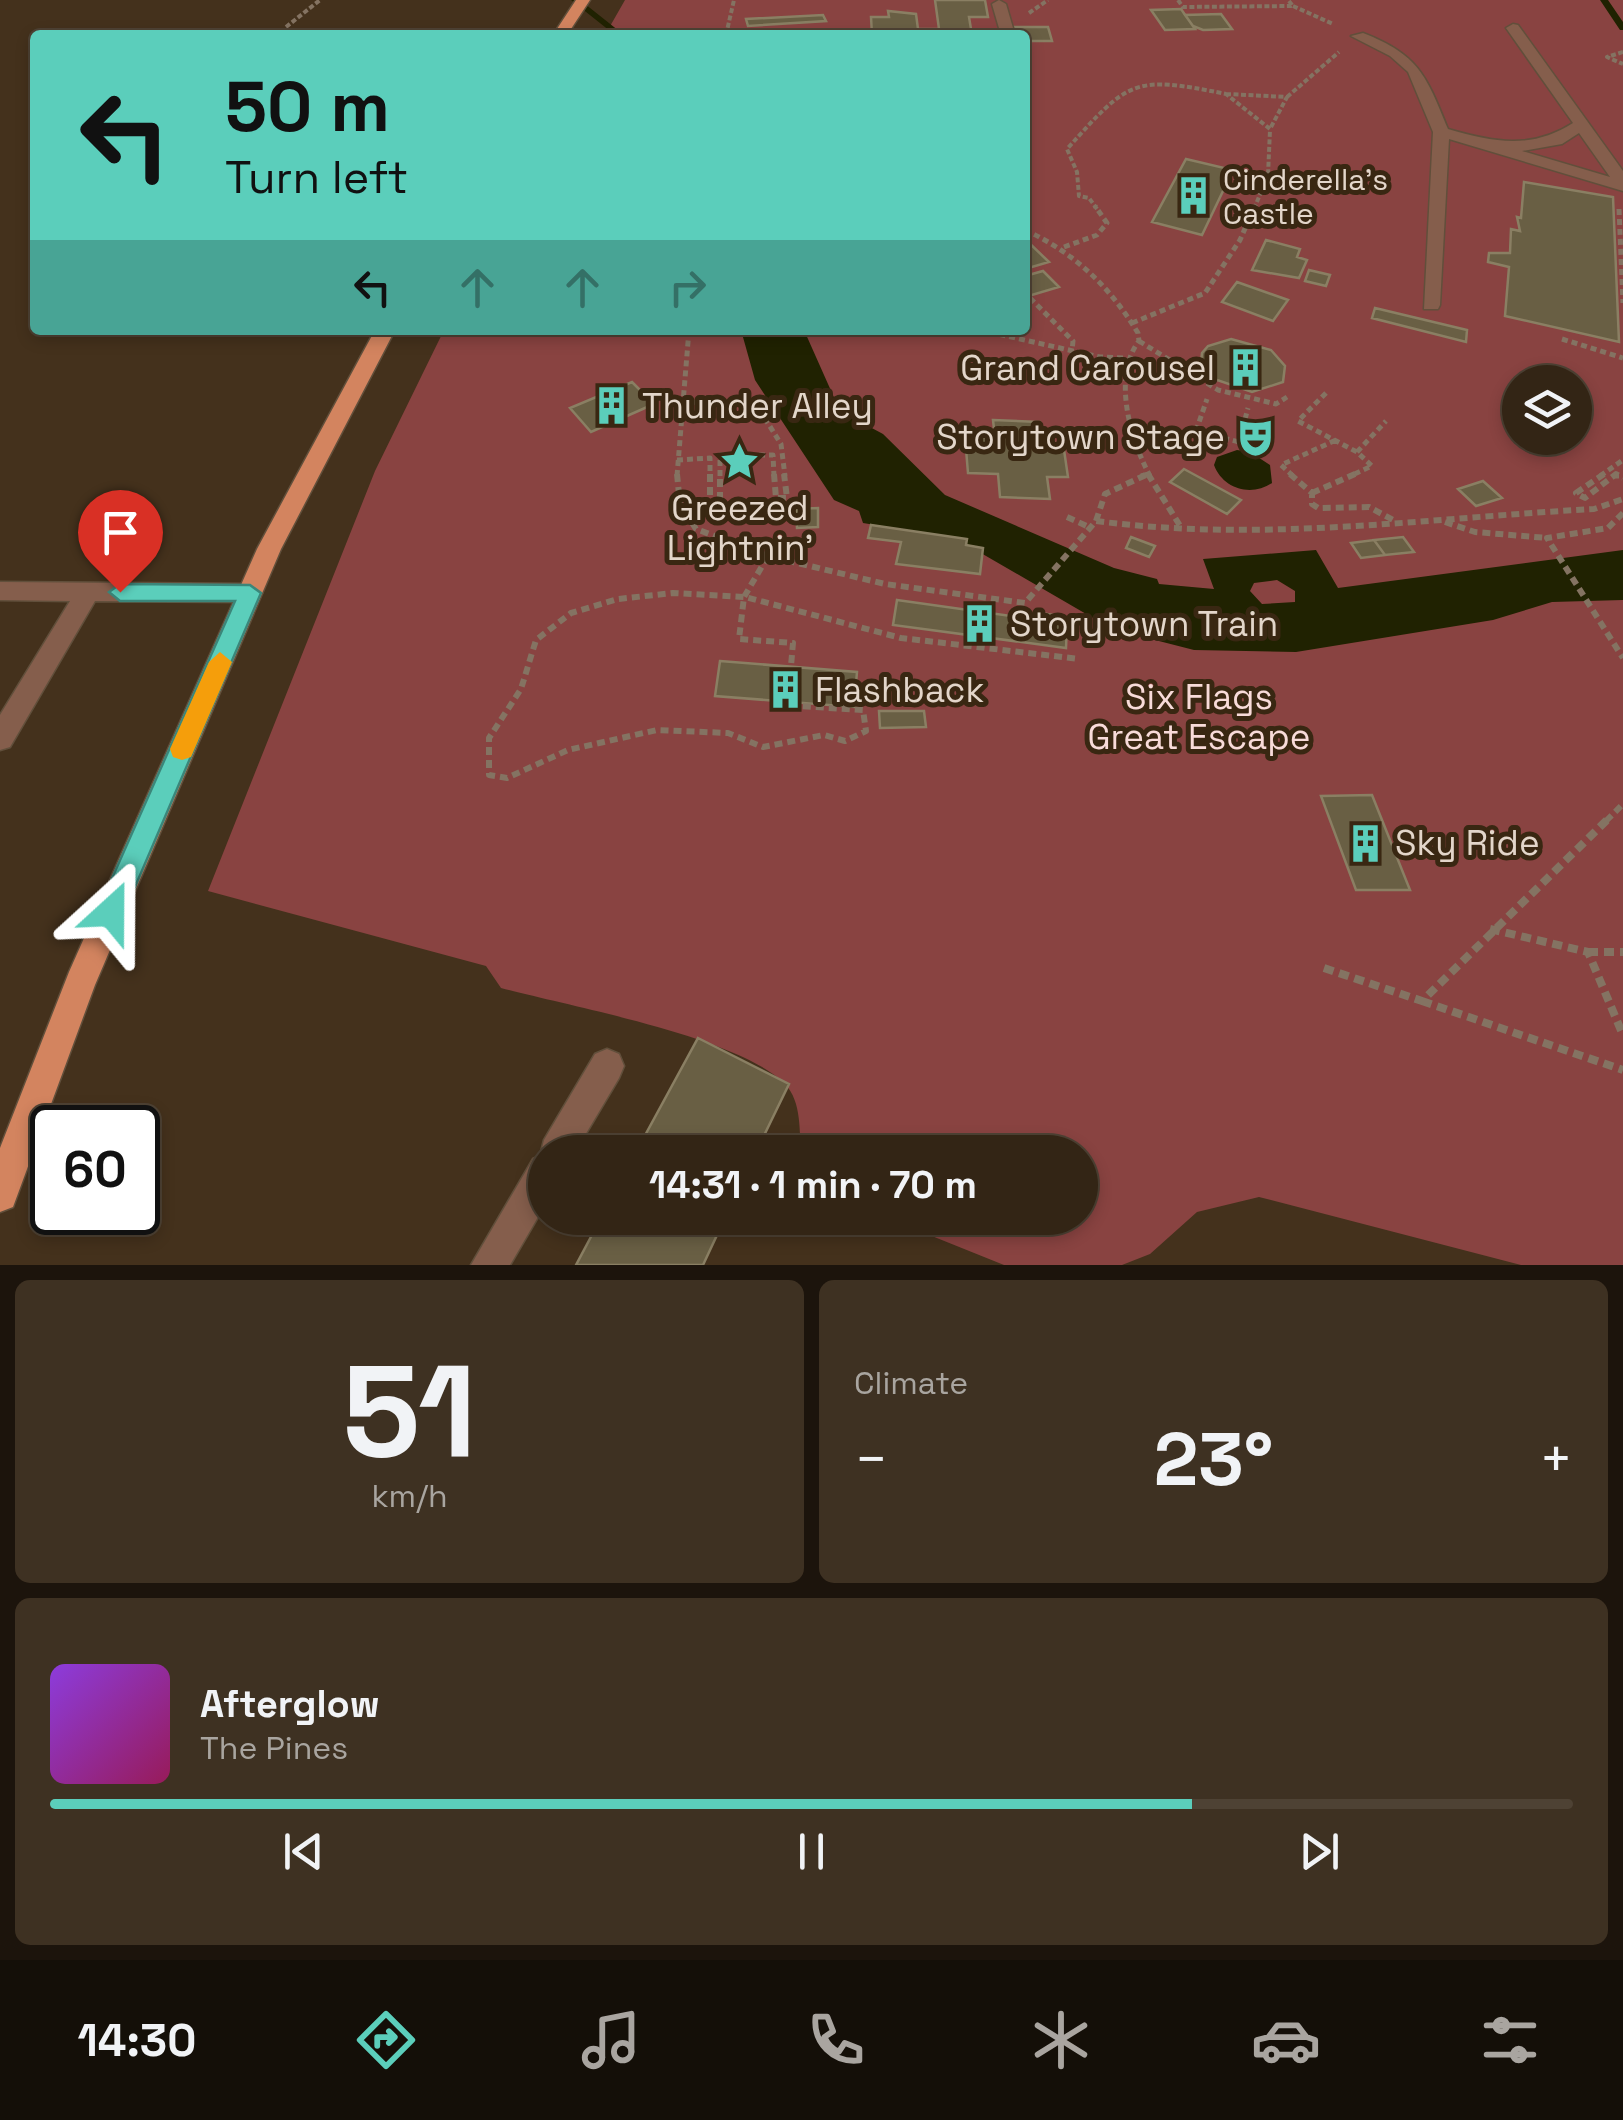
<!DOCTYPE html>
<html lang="en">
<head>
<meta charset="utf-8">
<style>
  :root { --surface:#332515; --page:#3e3122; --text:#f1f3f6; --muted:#a9a5a0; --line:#4e4234; --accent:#5bcebb }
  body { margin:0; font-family:"Space Grotesk",sans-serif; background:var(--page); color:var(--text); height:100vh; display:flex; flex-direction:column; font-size:38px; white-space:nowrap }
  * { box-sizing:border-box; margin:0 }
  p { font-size:32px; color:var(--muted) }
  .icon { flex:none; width:55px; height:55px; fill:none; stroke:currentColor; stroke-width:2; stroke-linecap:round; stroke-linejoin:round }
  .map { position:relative; height:1265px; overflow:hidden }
  .sheet { display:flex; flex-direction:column; gap:15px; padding:15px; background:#1c140c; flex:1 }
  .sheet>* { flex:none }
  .hud { position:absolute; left:30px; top:30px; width:1000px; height:305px; border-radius:10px; box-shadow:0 5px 15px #0003,0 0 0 2px var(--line); background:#5bcebb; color:#111; overflow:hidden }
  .tools { position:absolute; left:1502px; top:365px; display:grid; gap:20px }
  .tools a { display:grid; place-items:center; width:90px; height:90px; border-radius:50%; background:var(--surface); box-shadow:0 5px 15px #0003,0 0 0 2px var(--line); font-size:50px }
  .speed { position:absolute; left:30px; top:1105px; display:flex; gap:20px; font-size:50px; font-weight:700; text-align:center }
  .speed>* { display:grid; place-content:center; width:130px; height:130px; border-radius:50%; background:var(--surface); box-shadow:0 5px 15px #0003,0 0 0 2px var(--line); line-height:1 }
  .speed .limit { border:5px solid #111; border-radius:15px; background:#fff; color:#111 }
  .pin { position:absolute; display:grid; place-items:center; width:85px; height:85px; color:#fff; margin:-102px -42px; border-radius:50% 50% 50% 0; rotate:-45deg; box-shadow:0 0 10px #0007 }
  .pin .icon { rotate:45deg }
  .me { position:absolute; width:110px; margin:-55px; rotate:24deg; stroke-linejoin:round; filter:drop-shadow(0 0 8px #0008) }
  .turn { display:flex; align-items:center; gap:35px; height:210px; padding:0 30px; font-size:45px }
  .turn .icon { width:130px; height:130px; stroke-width:2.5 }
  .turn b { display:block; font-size:70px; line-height:85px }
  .lanes { display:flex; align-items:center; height:95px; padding:0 30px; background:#0003; justify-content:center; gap:50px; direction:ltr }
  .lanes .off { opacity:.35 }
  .big { font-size:75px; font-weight:700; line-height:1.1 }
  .sheet .card { flex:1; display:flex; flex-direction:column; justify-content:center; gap:15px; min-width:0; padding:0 35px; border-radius:15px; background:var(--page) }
  .sheet .dial { align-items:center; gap:0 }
  .dial b { font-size:130px; line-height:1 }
  .song { display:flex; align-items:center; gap:30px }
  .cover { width:120px; height:120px; border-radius:15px; background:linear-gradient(135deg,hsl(270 70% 55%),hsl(330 70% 35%)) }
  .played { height:10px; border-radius:5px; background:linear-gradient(90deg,var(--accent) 75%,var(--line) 75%) }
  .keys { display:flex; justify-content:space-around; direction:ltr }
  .heat { display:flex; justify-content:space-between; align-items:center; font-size:55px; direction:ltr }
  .sheet .tiles { flex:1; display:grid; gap:15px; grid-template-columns:1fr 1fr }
  .card:last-child { grid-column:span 2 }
  .trip { position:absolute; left:528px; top:1135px; width:570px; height:100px; border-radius:50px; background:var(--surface); box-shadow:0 5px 15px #0003,0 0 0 2px var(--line); font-weight:700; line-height:100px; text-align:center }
  .dock { display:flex; height:160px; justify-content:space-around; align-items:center; background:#140f08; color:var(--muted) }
  .dock .icon { width:70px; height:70px }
  .dock .on { color:var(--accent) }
  .dock b { font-size:45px; color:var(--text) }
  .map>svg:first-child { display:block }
  .green { fill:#894341; fill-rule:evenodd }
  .water { fill:#202201; fill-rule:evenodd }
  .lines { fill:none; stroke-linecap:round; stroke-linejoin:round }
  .stream { fill:#202201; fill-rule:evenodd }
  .building { fill:#695f44; stroke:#8a7f63; stroke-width:2.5 }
  .lane-casing { stroke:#614f3b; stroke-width:3 }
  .primary-casing { stroke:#614f3b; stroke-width:3 }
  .path-far3 { stroke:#847362; stroke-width:4; stroke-dasharray:5 2.5; stroke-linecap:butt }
  .path-far2 { stroke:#847362; stroke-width:5; stroke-dasharray:6 4; stroke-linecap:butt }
  .path-far1 { stroke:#847362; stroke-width:6; stroke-dasharray:8 5; stroke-linecap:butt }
  .path { stroke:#847362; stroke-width:8; stroke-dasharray:10 6; stroke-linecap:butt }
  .lane { fill:#855e4c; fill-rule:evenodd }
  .primary { fill:#d3845f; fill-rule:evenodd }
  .route { fill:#5bcebb; stroke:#3b867a; stroke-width:2.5 }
  .slow { fill:#f59e0b }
  .labels { text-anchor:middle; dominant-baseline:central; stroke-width:10; stroke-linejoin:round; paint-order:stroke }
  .far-poi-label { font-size:30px; fill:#e3d6ca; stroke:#392712; text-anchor:start }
  .poi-label { font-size:35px; fill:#e3d6ca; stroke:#392712; text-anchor:start }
  .park-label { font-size:35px; fill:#f8dbd9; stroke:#392712 }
</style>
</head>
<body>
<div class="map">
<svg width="1623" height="1265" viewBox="0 0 1623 1265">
  <rect width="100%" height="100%" fill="#44311c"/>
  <path class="green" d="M625 0H1623V1265H1521L1259 1197 1197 1212 1150 1254 1122 1265H1004L907 1226 839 1229 817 1218H1080V1152H801C799 1127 802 1098 781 1080 728 1035 572 1007 501 988L486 966 208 891 375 471 444 330H1025V35H605ZM1520 382H1575V438H1520Z"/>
  <path class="water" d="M741 330H804L840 411 883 434 945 495 1114 568 1157 579 1159 584 1214 589 1203 559 1316 550 1338 588 1623 550V600L1552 602 1493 620 1296 652 1194 650 1112 629 955 538 863 523 859 511 834 500 755 380ZM1277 580 1295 591V602L1262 604 1250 591 1254 583Z
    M1237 450 1250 452 1270 465 1272 483C1251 497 1223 489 1214 465L1217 457Z"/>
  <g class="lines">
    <path class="stream" d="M571 0H580L624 35H615Z
      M1600 0H1608L1623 22V30H1620Z"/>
  </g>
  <path class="building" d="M935 0H985L988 17H969L972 35H872L871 17H889L888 11 916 14 918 29H939Z
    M1181 9 1195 29 1165 30 1151 10Z
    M1221 14 1232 29 1203 30 1193 26 1185 15Z
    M823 15 826 21 748 26 746 19Z
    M1009 27H1048L1052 41H1025V35H1011Z
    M1186 159 1233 170 1202 235 1152 222Z
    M1524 182 1613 197 1619 342 1505 316 1509 267 1488 262 1489 253H1510L1511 229 1520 231 1517 217 1521 218Z
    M1025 239 1049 262 1025 269Z
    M1266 240 1300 249 1297 257 1307 260 1299 278 1252 270Z
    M1309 270 1330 275 1326 286 1305 281Z
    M1043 271 1059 287 1025 297V276Z
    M1237 282 1288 300 1273 321 1222 302Z
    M1375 308 1467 330 1466 342 1372 318Z
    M1231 339 1271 350 1285 366 1283 382 1252 392 1214 379 1201 362 1202 353 1208 346Z
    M632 382 654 404 591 432 570 408Z
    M993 420 1040 422 1043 443H1063L1068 477H1047L1050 499 1000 497 998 474 968 473 965 437 995 438Z
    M1184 469 1241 500 1227 514 1170 482Z
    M1483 481 1502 498 1476 506 1458 489Z
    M818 508V527L797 528 796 509Z
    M871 525 967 539 966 545 983 548 980 574 896 564 901 542 868 538Z
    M1131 537 1155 546 1149 557 1126 548Z
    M1403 537 1414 552 1385 555 1374 540Z
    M1374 540 1385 555 1361 558 1351 543Z
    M897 600 1040 620V613L1061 616 1060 622 1067 623 1066 648 893 625Z
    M720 661 857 672 854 707 715 696Z
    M879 711H924L926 727 880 728Z
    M1372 795 1410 890H1356L1321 796Z
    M698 1038 789 1084 756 1152H636Z
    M601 1218H725L703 1265H576Z"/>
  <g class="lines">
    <defs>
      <path id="lane" d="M999 0 1006 4 1015 35H1001L992 4Z
        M1513 24 1518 25 1623 171V191L1449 139 1440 305 1438 309H1424L1433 132 1408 72 1390 56 1351 36 1363 33C1419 55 1426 75 1448 129 1493 142 1531 150 1573 123L1506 28ZM1579 133 1610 177 1522 151 1562 144Z
        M0 582 250 584 262 593 250 602 95 601 10 747 0 750V715L70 601 0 600Z
        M607 1049 619 1054 624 1066 619 1078 575 1152H545V1205L510 1265H471L533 1159 540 1156 544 1140 595 1054Z"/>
      <path id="primary" d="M576 0H590L567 35H553Z
        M375 330H395L281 549 95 985 13 1207 0 1212V1148L69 972 257 549Z"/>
    </defs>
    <use href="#lane" class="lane-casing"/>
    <use href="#primary" class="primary-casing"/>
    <path class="path-far3" d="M1178 0 1183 7 1293 6 1288 0
      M1293 6 1333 24
      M1029 13 1048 0
      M286 27 320 0
      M726 35 734 0
      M1623 52 1607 57 1623 64
      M1226 94 1287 97 1270 129Z
      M1287 97 1339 52
      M1097 209 1089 198 1079 196 1077 172 1067 149C1129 80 1133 75 1226 94
      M1254 209 1268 175 1270 130"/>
    <path class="path-far2" d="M1619 209 1623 303
      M1025 230C1075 253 1110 287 1138 333L1139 341C1112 376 1130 439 1150 476
      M1064 247 1097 235 1107 223 1095 206
      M1030 298 1073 341 1072 351
      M1132 323 1205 293 1240 240 1255 206
      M980 330 1100 357 1126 358
      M1562 339 1623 358
      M1139 341 1218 390 1276 404 1287 397
      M1326 393 1298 421 1357 452 1372 466 1350 476
      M680 401 759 409 781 444 785 476
      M1134 431H1196L1239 442 1248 408
      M1196 431 1207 399
      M1357 452 1386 421
      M677 460 710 458V476
      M677 476 689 330
      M720 476V455H773L774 476
      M1141 476 1148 474
      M1293 476 1281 465 1336 440
      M1600 476 1623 460
      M1613 476H1620"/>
    <path class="path-far1" d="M677 474 680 504 696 529 768 556 885 584 1025 603 1096 521C1263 543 1427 518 1594 509L1623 499
      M710 474V508H720V474
      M774 474 776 498H787L784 474
      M1148 474 1182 529
      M1290 474 1312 493V504L1318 508 1369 507 1395 521
      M1604 474 1576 493 1585 498 1616 474 1623 478
      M1312 493 1355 474
      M1623 513 1608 528 1547 538 1623 658
      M1067 517 1089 527
      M1096 521 1105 494 1148 474
      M1445 522 1475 532 1547 538
      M768 556 744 597 739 639 793 643 791 666
      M782 701 781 705 863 710 866 731 845 741 824 735 763 747 728 733 657 730 568 750 507 778 489 775V738L521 689 536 640 571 613 618 599 673 593 745 597 901 638 1079 659
      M1606 821 1623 804"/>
    <path class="path" d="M1490 929 1588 952 1623 1035
      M1588 952H1623
      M1324 968 1422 1001 1608 819
      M1422 1001 1623 1070"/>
    <use href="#lane" class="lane"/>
    <use href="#primary" class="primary"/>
  </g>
  <path class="route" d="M120 584 250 585 261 593 120 922 111 926 101 922 97 912 235 601H120L109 592Z"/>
  <path class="slow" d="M220 652 232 662 191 757 182 760 173 757 170 749 209 662Z"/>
  <defs>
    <symbol id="building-bare" viewBox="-9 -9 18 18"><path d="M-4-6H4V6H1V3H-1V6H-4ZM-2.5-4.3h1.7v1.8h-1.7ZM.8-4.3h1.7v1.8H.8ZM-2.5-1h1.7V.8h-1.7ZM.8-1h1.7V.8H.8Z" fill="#5bcebb" stroke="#392712" stroke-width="2.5" paint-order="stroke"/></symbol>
    <symbol id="theatre-bare" viewBox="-9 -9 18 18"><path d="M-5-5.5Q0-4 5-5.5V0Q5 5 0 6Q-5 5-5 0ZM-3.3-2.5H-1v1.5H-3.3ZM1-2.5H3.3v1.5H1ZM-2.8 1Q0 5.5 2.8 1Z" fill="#5bcebb" stroke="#392712" stroke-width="2.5" paint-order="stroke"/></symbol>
    <symbol id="sight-bare" viewBox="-9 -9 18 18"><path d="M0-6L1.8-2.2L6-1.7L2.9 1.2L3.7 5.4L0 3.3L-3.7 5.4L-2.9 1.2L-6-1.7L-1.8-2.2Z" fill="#5bcebb" stroke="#392712" stroke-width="2.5" paint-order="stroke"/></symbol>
  </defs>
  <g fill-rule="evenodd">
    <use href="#building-bare" x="1166" y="168" width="55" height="55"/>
    <use href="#building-bare" x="1218" y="340" width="55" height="55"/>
    <use href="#building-bare" x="584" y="378" width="55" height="55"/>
    <use href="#theatre-bare" x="1228" y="410" width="55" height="55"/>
    <use href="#sight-bare" x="712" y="434" width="55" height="55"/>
    <use href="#building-bare" x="952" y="596" width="55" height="55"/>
    <use href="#building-bare" x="758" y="662" width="55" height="55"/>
    <use href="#building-bare" x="1338" y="816" width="55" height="55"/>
  </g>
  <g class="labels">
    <g class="far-poi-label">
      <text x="1223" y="179">Cinderella's<tspan x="1223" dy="34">Castle</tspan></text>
    </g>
    <g class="poi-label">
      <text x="1215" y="368" text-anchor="end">Grand Carousel</text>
      <text x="642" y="406">Thunder Alley</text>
      <text x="1225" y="437" text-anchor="end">Storytown Stage</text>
      <text x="740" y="508" text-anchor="middle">Greezed<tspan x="740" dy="40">Lightnin'</tspan></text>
      <text x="1010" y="624">Storytown Train</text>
      <text x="815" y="690">Flashback</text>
      <text x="1395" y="843">Sky Ride</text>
    </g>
    <g class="park-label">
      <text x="1199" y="697">Six Flags<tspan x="1199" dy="40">Great Escape</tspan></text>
    </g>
  </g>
</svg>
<div class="tools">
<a><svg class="icon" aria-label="layers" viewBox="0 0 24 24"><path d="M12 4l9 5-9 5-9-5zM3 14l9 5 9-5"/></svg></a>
</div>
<div class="speed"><div class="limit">60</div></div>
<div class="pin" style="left:120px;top:592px;background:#d93025"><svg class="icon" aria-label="arrive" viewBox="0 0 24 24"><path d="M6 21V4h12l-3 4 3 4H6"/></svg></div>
<svg class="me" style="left:111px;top:912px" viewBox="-20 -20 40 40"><path d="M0-17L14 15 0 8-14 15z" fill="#5bcebb" stroke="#fff" stroke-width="4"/></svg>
<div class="trip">14:31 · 1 min · 70 m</div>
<div class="hud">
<div class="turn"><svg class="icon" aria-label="left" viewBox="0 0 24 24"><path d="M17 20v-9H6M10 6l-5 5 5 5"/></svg><div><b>50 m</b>Turn left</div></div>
<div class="lanes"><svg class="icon" aria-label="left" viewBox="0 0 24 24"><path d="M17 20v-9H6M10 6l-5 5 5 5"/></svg><svg class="icon off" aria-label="ahead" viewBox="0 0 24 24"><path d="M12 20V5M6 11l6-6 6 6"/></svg><svg class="icon off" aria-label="ahead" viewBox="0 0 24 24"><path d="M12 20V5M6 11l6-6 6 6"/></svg><svg class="icon off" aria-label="right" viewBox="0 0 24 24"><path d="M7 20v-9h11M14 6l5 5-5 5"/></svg></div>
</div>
</div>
<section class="sheet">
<div class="tiles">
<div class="card dial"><b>51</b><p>km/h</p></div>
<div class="card"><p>Climate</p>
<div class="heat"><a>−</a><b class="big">23°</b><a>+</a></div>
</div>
<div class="card">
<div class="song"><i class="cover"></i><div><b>Afterglow</b><p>The Pines</p></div></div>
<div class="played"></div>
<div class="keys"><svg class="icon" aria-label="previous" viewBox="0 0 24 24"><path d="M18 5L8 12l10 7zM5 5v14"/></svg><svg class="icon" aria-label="pause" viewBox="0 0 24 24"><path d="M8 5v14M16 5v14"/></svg><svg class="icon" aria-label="next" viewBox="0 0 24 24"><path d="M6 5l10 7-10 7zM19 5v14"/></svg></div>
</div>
</div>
</section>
<nav class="dock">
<b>14:30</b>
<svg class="icon on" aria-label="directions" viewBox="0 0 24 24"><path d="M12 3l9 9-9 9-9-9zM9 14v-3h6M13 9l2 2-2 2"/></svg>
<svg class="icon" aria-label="music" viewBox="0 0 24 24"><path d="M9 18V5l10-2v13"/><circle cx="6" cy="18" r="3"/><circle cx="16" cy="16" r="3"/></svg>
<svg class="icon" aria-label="phone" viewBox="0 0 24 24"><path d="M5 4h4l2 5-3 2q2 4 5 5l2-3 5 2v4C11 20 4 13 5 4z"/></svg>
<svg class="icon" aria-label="climate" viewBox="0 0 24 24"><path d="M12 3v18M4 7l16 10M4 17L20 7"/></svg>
<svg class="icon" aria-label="car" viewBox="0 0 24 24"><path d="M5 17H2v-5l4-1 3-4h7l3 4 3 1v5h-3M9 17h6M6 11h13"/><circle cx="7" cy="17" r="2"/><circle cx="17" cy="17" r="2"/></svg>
<svg class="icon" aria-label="filters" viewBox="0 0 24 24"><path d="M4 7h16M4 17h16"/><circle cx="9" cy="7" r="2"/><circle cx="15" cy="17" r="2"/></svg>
</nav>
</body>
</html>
